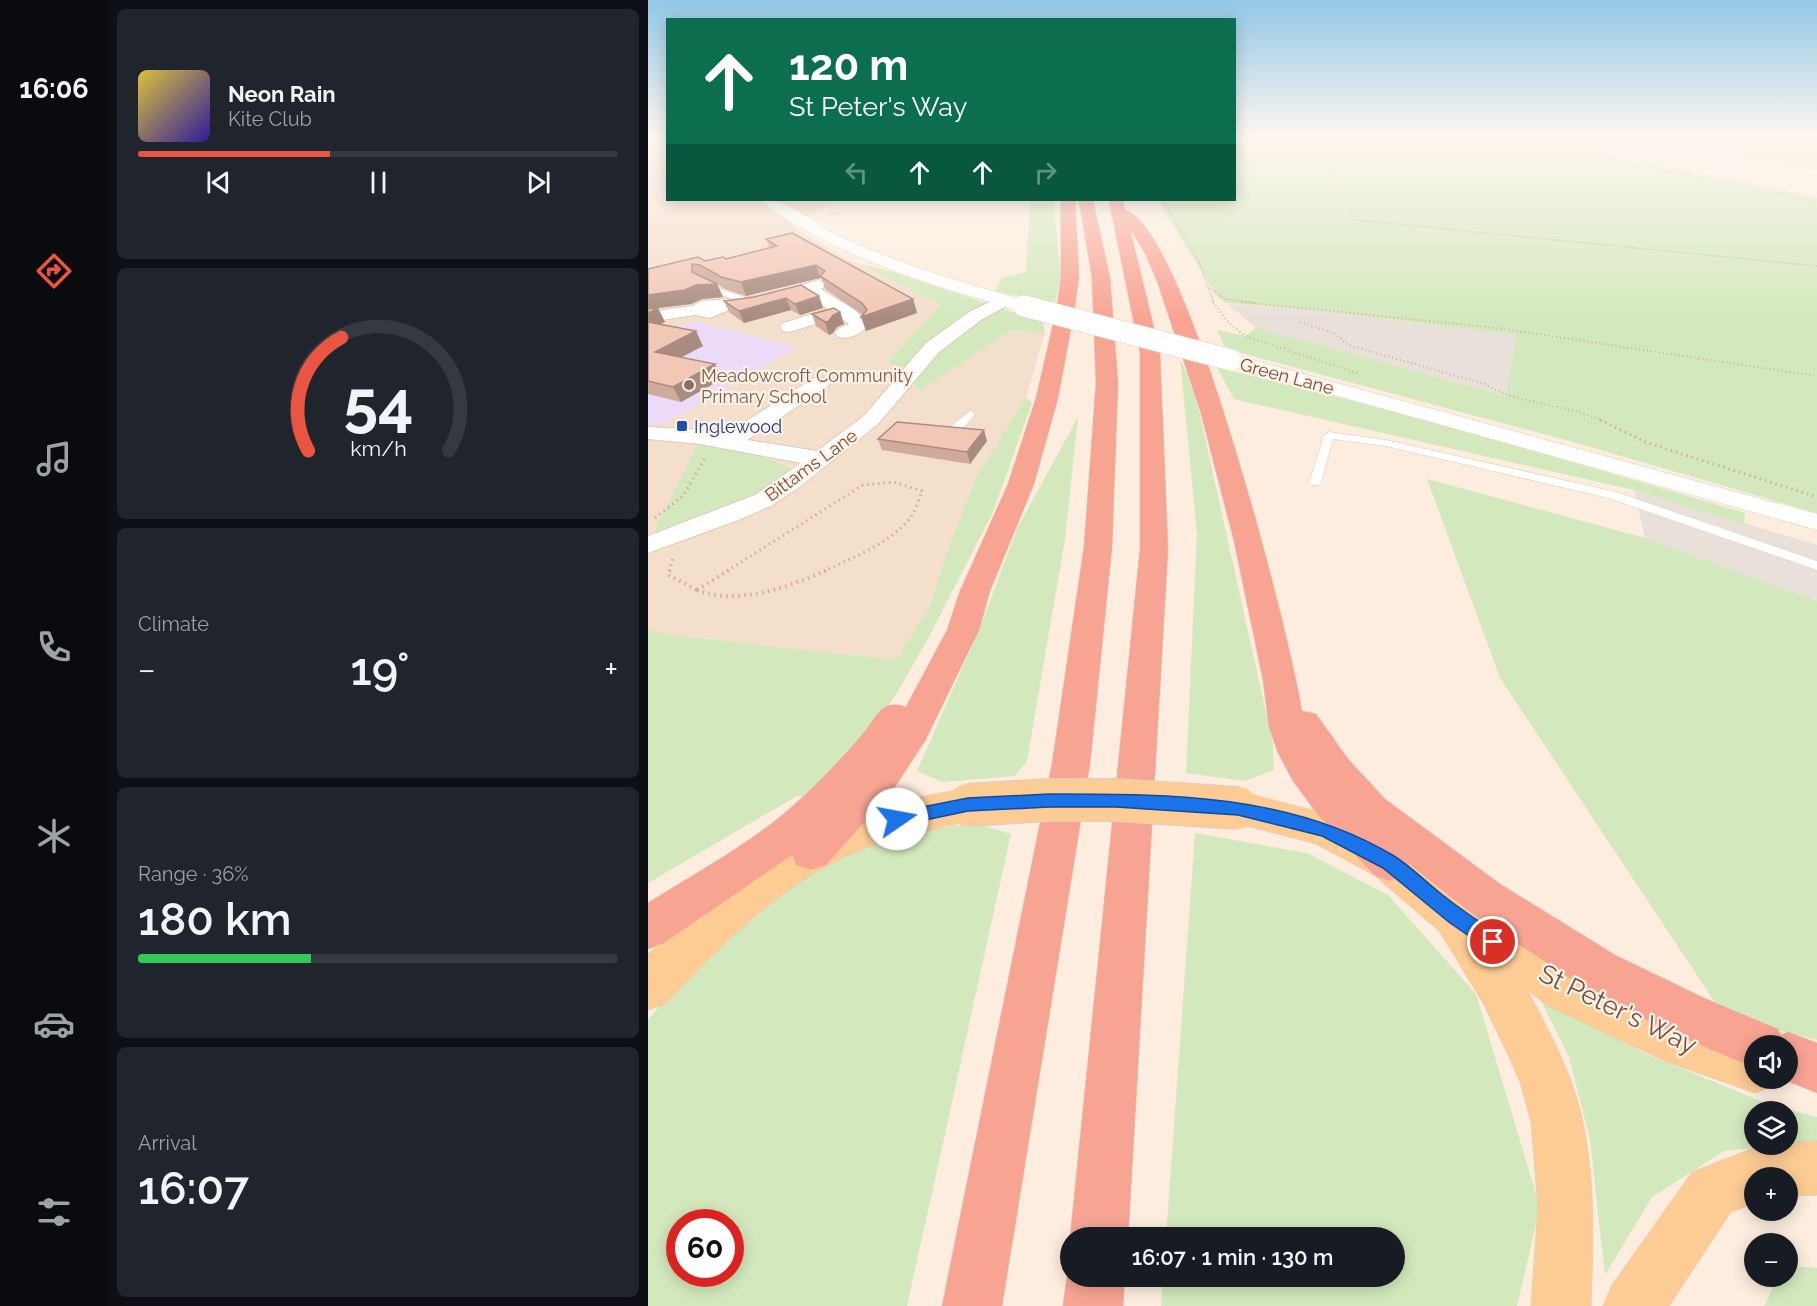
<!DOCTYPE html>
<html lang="en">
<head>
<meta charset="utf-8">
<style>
  :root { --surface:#171b24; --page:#20242c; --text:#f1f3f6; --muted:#9ea1a6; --line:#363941; --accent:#e95540 }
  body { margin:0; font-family:Raleway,sans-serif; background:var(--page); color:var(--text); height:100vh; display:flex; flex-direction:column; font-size:22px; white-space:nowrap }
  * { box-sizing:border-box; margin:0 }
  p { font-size:20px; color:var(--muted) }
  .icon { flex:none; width:33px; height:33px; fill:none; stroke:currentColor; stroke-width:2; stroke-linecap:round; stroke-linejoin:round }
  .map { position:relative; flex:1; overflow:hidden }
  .details { display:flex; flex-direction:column; gap:9px; padding:9px; background:#0d0f14; width:540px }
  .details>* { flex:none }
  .banner { position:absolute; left:18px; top:18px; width:570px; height:183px; border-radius:0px; box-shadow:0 3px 15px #0003; background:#0b6e4f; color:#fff; overflow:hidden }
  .tools { position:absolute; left:1096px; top:1035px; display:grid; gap:12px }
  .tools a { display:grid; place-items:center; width:54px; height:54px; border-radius:50%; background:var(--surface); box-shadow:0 3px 15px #0003; font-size:30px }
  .speed { position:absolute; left:18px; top:1209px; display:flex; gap:12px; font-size:30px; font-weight:700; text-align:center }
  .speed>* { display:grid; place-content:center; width:78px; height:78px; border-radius:50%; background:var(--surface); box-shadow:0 3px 15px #0003; line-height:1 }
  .speed .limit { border:9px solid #d22; background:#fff; color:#111 }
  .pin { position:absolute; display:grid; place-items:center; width:51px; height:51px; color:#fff; margin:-26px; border:3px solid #fff; border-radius:50%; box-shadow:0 2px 6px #0007 }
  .me { position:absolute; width:66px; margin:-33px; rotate:78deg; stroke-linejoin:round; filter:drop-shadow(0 0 4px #0008) }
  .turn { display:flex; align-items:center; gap:21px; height:126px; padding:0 24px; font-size:27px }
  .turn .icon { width:78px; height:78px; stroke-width:2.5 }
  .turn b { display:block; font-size:42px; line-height:51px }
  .lanes { display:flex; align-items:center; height:57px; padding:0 24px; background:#0003; justify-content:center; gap:30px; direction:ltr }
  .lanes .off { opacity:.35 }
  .big { font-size:45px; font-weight:600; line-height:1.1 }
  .details .widget { flex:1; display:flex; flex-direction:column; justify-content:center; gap:9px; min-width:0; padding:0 21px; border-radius:9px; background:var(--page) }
  .details .dial { align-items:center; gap:0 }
  .dial svg { height:156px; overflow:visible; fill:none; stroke:var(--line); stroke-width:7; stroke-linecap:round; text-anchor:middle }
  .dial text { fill:var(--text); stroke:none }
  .song { display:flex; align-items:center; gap:18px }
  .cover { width:72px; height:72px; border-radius:9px; background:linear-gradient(135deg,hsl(50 70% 55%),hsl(250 70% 35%)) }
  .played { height:6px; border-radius:3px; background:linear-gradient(90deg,var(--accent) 40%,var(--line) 40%) }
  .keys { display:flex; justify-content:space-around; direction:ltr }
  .heat { display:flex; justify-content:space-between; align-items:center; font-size:33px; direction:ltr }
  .charge { height:9px; border-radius:4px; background:linear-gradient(90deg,#34c759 36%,var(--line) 0) }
  .trip { position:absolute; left:412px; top:1227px; width:345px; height:60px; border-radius:30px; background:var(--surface); box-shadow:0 3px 15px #0003; font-weight:600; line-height:60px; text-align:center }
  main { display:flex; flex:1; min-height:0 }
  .dock { display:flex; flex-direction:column; width:108px; justify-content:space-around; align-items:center; background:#090b0e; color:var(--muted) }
  .dock .icon { width:42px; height:42px }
  .dock .on { color:var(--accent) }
  .dock b { font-size:27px; color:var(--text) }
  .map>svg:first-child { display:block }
  .residential { fill:#f4decc }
  .industrial { fill:#eae0da }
  .education { fill:#ebdbf8 }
  .green { fill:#d3e9bd; fill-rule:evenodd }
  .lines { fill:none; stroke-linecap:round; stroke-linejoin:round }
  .lane-casing { stroke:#e0c9ba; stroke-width:1 }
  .street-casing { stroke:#e0c9ba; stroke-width:2 }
  .secondary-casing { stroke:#e7cbba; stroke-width:1 }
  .primary-casing { stroke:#d8cfcb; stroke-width:1 }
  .highway-casing { stroke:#d8cfcb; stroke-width:1 }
  .path-far3 { stroke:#d6ab99; stroke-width:1.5; stroke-dasharray:1 1.5; stroke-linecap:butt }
  .path-far2 { stroke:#d6ab99; stroke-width:2; stroke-dasharray:1 3; stroke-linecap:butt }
  .path-far1 { stroke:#d6ab99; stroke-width:3; stroke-dasharray:1.5 4; stroke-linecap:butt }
  .path { stroke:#d6ab99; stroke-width:4; stroke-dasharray:1.5 4.5; stroke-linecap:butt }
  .lane { fill:#fff; fill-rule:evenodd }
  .street { fill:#fff; fill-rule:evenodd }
  .secondary { fill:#fff; fill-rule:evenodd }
  .primary { fill:#fdcc94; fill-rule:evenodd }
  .highway { fill:#f8a493; fill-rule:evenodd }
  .secondary-bridge-casing { stroke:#e7cbba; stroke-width:22; stroke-linecap:butt }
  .primary-bridge-casing { stroke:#d8cfcb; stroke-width:44; stroke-linecap:butt }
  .secondary-bridge { stroke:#fff; stroke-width:21 }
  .primary-bridge { stroke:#fdcc94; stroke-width:42 }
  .wall { fill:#d0ab9c }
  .shaded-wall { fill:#a98b7f }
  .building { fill:#f2c7b5; stroke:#a98b7f; stroke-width:1.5 }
  .route { fill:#1a73e8; stroke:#114b97; stroke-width:1.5 }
  .education-dot { fill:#8d6e63; stroke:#fff2e4; stroke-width:2 }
  .transit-dot { fill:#1a4fb4; stroke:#fff2e4; stroke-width:2 }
  .labels { text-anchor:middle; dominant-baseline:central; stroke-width:4.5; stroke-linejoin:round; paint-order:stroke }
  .far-education-label { font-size:18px; fill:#785e54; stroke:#fff2e4; text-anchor:start }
  .far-street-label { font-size:18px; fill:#725246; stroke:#fff2e4 }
  .far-transit-label { font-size:18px; fill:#164399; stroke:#fff2e4; text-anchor:start }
  .near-street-label { font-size:26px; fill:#725246; stroke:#fff2e4 }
</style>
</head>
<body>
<main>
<nav class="dock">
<b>16:06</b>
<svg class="icon on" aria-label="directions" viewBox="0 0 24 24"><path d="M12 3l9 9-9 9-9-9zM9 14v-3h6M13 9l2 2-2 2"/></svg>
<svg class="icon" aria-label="music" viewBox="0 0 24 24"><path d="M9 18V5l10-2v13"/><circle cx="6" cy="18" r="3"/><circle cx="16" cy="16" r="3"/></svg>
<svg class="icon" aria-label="phone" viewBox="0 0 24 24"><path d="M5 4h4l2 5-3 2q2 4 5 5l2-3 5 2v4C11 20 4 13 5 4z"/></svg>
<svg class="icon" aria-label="climate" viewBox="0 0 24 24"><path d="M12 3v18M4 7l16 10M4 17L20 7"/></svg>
<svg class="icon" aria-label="car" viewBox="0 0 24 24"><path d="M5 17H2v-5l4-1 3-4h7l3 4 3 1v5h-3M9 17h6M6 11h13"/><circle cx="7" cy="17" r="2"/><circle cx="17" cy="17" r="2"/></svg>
<svg class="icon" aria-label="filters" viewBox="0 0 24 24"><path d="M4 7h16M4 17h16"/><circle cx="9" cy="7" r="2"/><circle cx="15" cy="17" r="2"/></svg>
</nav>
<section class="details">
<div class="widget">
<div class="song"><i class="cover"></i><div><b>Neon Rain</b><p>Kite Club</p></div></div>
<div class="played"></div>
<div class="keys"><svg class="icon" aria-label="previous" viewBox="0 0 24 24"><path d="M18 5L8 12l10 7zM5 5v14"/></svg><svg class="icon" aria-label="pause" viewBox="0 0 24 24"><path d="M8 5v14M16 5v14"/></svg><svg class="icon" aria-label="next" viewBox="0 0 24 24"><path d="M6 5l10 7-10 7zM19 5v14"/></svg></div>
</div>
<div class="widget dial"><svg viewBox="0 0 100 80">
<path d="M14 69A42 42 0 1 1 86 69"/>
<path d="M14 69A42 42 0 0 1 31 11" stroke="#e95540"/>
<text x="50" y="56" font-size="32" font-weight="700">54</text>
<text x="50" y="72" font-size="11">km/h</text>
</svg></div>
<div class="widget"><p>Climate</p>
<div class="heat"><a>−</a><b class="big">19°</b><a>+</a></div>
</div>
<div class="widget"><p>Range · 36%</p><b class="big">180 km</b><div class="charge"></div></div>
<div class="widget"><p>Arrival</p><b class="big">16:07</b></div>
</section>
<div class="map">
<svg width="1169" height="1306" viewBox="0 0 1169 1306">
  <rect width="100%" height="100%" fill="#fcedde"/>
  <path class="residential" d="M0 136H19L20 200H188L144 226 190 254 293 305 240 361 271 391 364 330 397 333 378 397 327 480 303 541 281 608 248 660 16 634 0 629Z"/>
  <path class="industrial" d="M580 304 669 310 869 335 859 396 608 328Z
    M986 490 1169 545V601L997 538Z"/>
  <path class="education" d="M45 321 149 347 14 425 0 423V341Z"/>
  <path class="green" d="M587 136H1094L1169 147V170L972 141 951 150 968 156 1169 197V513L925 442 578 349 569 330 597 336 608 328 858 396 869 335 669 310 578 303 570 298 509 200H586Z
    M382 200H405L413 276 407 303 347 291 353 278 378 272Z
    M211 264 238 270 395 322 397 333 364 330 272 391 240 361 293 305Z
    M532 359 546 388 625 744 626 770 597 781 538 773 549 534Z
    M569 368C747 408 923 462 1097 513L1096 524 986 490 586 399Z
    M378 397 384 403 345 512 282 635 246 698 206 749 163 796H149L0 883V629L16 634 248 660 281 608 303 541 327 480Z
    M430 417 417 539 379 761 367 776 295 782 269 771 333 625 369 529Z
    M51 443 101 451 142 468 125 487 65 522 5 534Z
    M779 479 997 538 1169 601V1040L1076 1016 852 678Z
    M327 823 363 834 259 1306H0V1020L48 961 130 892 206 851 267 832ZM32 1222H82V1274H32Z
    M547 833 659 853 740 895 828 994 892 1207 869 1306H513L515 1277 747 1276V1238L518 1237Z
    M890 995 996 1053 1120 1104 1169 1117V1142L1076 1151 1004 1197 957 1275 942 1140 921 1057ZM1107 1112H1140V1144H1107Z
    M1140 1266 1169 1268V1306H1116L1130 1277 1140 1276Z"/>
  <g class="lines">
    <defs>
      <path id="lane" d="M54 281C63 281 69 289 78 291 89 295 97 295 106 303L102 306C86 299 69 294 54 285Z
        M322 411 327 414C318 426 301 445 286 433L301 428Z
        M681 432 738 440 968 492 1169 561V570L960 498 738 446 685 439 673 483 671 485H663L661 483 676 435Z"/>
      <path id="street" d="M171 280 179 285 173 289C189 300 210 309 221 324 213 334 202 340 190 337L187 333 190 329 201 324 191 317 141 332 135 331 132 327 135 323 180 309 158 294 110 307 81 310 62 318 47 315 0 322V312L44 306 54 301 109 297Z
        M356 295 362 296 364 300 362 304 333 320 291 352 230 424 154 485 125 505 93 519 0 553V536L107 495 153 463 52 444 0 439V427L52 430 76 435 166 378H180L183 382 180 386 99 440 169 451 216 416 277 344 321 312Z"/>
      <path id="secondary" d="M114 200C137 197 165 223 187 234 250 264 316 283 383 302L385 306 383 310H369C296 289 222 267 155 229 142 221 124 212 114 200Z
        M583 354 1169 514V530L576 364 573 360 576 356Z"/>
      <path id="primary" d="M320 788 334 793 340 805 334 817C298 829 259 832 223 846 140 876 77 941 17 1004L0 1010V954C76 881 145 833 248 803 271 796 296 793 320 788Z
        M590 791 691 817 756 849 826 905 936 973 1042 1022 1113 1046H1107V1078H1128L1125 1086 1107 1093 1019 1062 902 1007 880 991C902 1033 926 1077 935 1123 948 1183 945 1245 943 1306H883L890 1208 883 1122 872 1082 861 1057 835 1003 792 932 726 875 668 844 576 820 570 808 576 796Z
        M1169 1141V1195L1140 1196V1178H1107V1203L1083 1212 1021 1306H955L964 1285 1044 1172 1116 1144Z"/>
      <path id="highway" d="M413 200H427L431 276 427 307 410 398 386 484 342 591 331 630 277 741 245 790 178 865 163 870 148 865 144 855 16 943 0 949V903C41 877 85 853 123 824 157 798 186 767 214 735 229 718 232 698 258 707L299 630 312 591 360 484 388 398 409 307 413 276Z
        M431 200H445L462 278 470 383 464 547 442 764 354 1306H294L404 764 436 547 448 383 444 278Z
        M461 200H475L477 210C538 225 643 640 654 711L668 714 700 759 737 799 852 884 967 955 1058 999 1130 1029 1133 1035 1140 1032 1169 1043V1093L1132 1078H1140V1046H1107V1068L1026 1034 935 987 822 912 761 864 756 875 741 881 726 875 670 815 645 781 630 753 621 727 615 680 586 541 552 410 509 281 497 253 482 229 512 353 520 549 480 1238H423V1240L422 1238 492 549V353Z
        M423 1265V1276H477L475 1306H415L419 1276Z"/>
    </defs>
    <use href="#lane" class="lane-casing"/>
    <use href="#street" class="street-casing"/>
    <use href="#secondary" class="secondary-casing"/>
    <use href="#primary" class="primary-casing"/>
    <use href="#highway" class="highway-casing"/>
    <path class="path-far3" d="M692 136 681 168 707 220 1169 266
      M898 136 981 163 1169 203
      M515 200 551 262 566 303
      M181 215 198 211
      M561 288 578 299 608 303"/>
    <path class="path-far2" d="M565 302 580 322 597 336 709 373
      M594 302 849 328 1169 376
      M652 322 686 333 700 345 837 384C872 406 917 403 955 421"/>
    <path class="path-far1" d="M952 420 1000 443 1169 497
      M7 518 35 496 57 458
      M21 571 25 558
      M79 571 215 485 245 482 274 491C271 499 268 509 263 517 243 543 204 558 176 571"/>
    <path class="path" d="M22 570 20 575 49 590
      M49 590C89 606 141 587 179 570
      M49 590 81 570"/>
    <use href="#lane" class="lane"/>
    <use href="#street" class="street"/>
    <use href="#secondary" class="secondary"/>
    <use href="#primary" class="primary"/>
    <use href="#highway" class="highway"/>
    <defs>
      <path id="secondary-bridge" d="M376 306 583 360"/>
      <path id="primary-bridge" d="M320 805 401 800H468L590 808"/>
    </defs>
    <use href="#secondary-bridge" class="secondary-bridge-casing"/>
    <use href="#primary-bridge" class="primary-bridge-casing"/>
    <use href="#secondary-bridge" class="secondary-bridge"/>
    <use href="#primary-bridge" class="primary-bridge"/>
  </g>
  <path class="wall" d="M118 239 265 299 269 313 218 331 215 315 177 289 174 279 172 278 98 296 79 290 69 284 75 297 54 299 43 304 10 308 17 322 11 324 55 346 33 357 74 379 33 402 0 394V269L78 259 122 248Z
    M171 296 175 308 152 315 143 310 96 323 81 312 76 301Z
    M192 312 196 324 189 327 185 333 181 335 168 326 164 314Z
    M230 439 339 441 322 464 234 450Z"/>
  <path class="shaded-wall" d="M168 265 172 278 98 296 93 282Z
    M69 284 75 297 54 299 43 304 10 308 17 322 0 330V295L48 285Z
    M171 296 175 308 152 315 147 304Z
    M138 298 143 310 96 323 91 311Z
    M265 299 269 313 218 331 213 317Z
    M192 312 196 324 189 327 185 333 181 335 177 322 185 315Z
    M48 331 55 346 15 367 7 352Z
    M67 364 74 379 33 402 25 387Z
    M336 430 339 441 322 464 319 452Z"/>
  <path class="building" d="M144 233 265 299 213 317 219 310 214 303 172 276 177 271 168 265 93 282 73 277 52 265 44 264V272L69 284 48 285 37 290 0 295V269L50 257 57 261 75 257 78 259 129 246 118 239Z
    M153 285 171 296 147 304 138 298 91 311 76 301 106 297Z
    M10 308 0 313V309Z
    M186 308 192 312 185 315 181 321 177 322 164 314Z
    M0 322 48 331 7 352 67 364 25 387 0 381Z
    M249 422 336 430 319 452 230 439Z"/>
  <linearGradient id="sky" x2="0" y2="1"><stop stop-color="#93c7e7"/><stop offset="0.43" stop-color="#fef7f0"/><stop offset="1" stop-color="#fef7f0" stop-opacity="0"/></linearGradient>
  <rect width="1169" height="319" fill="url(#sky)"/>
  <path class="route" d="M401 794C520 794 641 793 746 856 762 866 777 881 792 893 811 908 831 922 852 935L854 942 852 948 845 951 839 948 802 923 735 868 674 836 590 815 468 807H401L320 811 249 826 243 824 241 819 243 814 249 812 320 798Z"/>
  <circle class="education-dot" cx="41" cy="385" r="6"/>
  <rect class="transit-dot" x="28" y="420" width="12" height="12" rx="3"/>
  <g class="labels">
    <g class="far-education-label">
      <text x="53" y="375">Meadowcroft Community<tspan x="53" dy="21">Primary School</tspan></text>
    </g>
    <g class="far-street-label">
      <text transform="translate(639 376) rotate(15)">Green Lane</text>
      <text transform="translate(163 465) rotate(-36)">Bittams Lane</text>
    </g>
    <g class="far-transit-label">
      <text x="46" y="426">Inglewood</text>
    </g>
    <g class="near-street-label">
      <text transform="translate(970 1009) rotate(26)">St Peter's Way</text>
    </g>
  </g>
</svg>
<div class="tools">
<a><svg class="icon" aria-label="sound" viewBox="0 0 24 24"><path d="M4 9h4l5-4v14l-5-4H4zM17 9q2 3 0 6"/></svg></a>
<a><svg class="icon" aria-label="layers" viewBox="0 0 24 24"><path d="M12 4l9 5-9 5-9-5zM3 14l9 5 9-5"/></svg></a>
<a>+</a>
<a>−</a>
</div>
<div class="speed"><div class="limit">60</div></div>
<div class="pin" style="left:845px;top:942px;background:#d93025"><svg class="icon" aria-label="arrive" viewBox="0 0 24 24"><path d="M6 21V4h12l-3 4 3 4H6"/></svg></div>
<svg class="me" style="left:249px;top:819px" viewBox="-20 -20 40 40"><circle r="19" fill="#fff"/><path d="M0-13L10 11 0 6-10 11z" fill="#1a73e8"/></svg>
<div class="trip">16:07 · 1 min · 130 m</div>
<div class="banner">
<div class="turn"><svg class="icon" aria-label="ahead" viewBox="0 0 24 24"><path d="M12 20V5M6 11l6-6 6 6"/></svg><div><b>120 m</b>St Peter's Way</div></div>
<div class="lanes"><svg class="icon off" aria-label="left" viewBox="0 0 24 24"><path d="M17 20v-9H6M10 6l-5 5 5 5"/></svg><svg class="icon" aria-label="ahead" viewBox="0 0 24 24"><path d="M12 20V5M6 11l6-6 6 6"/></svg><svg class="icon" aria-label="ahead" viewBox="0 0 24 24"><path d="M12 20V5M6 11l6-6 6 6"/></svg><svg class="icon off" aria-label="right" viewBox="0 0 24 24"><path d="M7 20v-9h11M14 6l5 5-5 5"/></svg></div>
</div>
</div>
</main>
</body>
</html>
